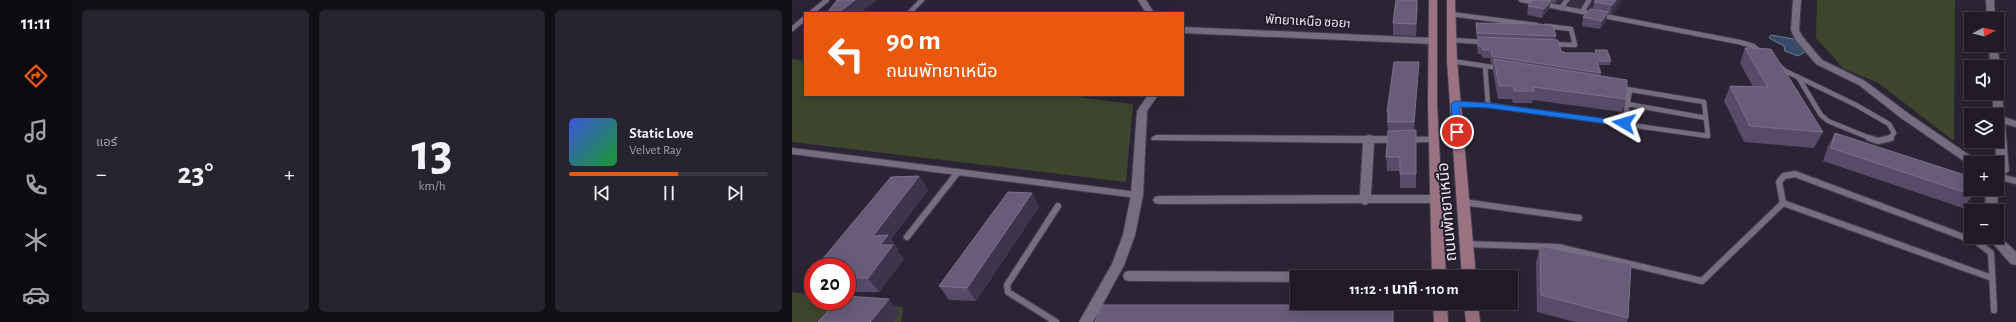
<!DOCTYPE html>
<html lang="th">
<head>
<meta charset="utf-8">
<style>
  :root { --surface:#201b27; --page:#28242f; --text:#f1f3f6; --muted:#a2a1a7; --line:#3d3944; --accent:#ea580c }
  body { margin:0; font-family:"Alegreya Sans","Noto Sans Thai",sans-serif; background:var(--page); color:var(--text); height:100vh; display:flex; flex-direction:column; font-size:15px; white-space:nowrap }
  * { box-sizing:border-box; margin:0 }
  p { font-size:13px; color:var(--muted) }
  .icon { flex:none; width:22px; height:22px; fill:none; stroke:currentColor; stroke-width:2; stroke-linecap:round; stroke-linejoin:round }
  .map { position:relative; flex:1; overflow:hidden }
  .panel { display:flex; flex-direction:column; gap:10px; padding:10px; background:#120f15; width:720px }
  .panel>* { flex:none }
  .hud { position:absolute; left:12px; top:12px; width:380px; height:84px; border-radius:0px; box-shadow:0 4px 16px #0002,0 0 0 1px var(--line); background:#ea580c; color:#fff; overflow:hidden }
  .needle { width:26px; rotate:83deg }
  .fabs { position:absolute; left:1172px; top:12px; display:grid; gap:8px }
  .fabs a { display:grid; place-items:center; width:40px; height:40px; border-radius:0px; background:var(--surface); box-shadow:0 4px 16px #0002,0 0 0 1px var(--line); font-size:20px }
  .speed { position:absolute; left:12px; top:258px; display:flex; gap:8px; font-size:20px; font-weight:700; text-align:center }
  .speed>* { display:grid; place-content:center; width:52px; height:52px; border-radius:50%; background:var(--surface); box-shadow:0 4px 16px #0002,0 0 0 1px var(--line); line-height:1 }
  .speed .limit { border:6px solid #d22; background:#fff; color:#111 }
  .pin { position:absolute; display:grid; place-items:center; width:34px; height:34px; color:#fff; margin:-17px; border:2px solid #fff; border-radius:50%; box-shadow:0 1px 4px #0007 }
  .me { position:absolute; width:44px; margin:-22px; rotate:277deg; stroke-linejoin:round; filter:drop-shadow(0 0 3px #0008) }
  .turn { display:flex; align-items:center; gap:14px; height:84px; padding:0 16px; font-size:18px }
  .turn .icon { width:52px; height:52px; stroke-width:2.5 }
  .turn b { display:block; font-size:28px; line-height:34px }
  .big { font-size:30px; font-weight:700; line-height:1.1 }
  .panel .tile { flex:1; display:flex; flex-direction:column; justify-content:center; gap:6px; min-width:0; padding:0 14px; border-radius:6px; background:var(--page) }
  .panel .dial { align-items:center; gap:0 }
  .dial b { font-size:52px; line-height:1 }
  .song { display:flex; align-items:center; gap:12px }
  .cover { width:48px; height:48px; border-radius:6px; background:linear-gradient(135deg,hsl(230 70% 55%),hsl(130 70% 35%)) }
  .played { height:4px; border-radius:2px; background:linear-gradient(90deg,var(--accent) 55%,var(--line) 55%) }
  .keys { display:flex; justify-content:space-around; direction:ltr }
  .heat { display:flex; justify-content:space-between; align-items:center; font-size:22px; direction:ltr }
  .panel .tiles { flex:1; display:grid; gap:10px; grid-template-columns:repeat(3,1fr) }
  .trip { position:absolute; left:498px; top:270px; width:228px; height:40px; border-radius:0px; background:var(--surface); box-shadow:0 4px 16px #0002,0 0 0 1px var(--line); font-weight:700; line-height:40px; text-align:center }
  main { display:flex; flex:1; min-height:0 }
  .dock { display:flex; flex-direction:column; width:72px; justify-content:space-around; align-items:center; background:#0d0b10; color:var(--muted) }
  .dock .icon { width:28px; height:28px }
  .dock .active { color:var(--accent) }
  .dock b { font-size:18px; color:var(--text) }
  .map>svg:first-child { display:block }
  .built { fill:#362d43 }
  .green { fill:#3e462e }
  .water { fill:#394b6a; stroke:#6e7a93 }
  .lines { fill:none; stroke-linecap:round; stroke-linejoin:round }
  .service-far1-casing { stroke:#47414f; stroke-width:6 }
  .service-casing { stroke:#47414f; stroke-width:8 }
  .minor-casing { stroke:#47414f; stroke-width:2 }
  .secondary-casing { stroke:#47414f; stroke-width:2 }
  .service-far1 { stroke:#756e81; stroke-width:4.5 }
  .service { stroke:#756e81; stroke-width:6 }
  .minor { fill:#756e81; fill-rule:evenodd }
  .secondary { fill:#9a7281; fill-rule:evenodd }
  .wall { fill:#584b6a }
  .shaded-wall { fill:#3f344e }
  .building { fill:#685c79; stroke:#7c718c }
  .route { fill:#1a73e8; stroke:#114b97 }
  .labels { text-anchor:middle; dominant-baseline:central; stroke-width:4; stroke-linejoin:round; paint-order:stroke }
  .far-street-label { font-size:13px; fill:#ebe7f2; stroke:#211b2a }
  .street-label { font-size:16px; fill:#ebe7f2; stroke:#211b2a }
</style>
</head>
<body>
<main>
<nav class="dock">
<b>11:11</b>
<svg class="icon active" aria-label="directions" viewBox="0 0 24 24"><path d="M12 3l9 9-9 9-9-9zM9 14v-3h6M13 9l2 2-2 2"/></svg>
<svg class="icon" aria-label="music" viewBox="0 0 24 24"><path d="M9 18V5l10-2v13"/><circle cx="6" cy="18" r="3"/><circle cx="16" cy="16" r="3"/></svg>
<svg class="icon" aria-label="phone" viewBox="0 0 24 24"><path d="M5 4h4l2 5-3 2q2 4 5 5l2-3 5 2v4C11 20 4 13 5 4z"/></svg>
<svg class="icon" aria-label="climate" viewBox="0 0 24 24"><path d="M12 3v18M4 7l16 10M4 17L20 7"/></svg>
<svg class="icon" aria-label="car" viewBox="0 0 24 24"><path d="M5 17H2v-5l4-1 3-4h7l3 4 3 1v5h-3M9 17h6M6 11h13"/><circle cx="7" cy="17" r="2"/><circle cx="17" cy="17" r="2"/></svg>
</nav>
<section class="panel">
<div class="tiles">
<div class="tile"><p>แอร์</p>
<div class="heat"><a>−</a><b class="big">23°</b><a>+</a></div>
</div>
<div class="tile dial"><b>13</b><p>km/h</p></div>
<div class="tile">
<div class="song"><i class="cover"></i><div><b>Static Love</b><p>Velvet Ray</p></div></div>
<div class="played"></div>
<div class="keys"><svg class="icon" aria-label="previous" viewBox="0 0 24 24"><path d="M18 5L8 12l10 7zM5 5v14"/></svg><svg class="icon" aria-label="pause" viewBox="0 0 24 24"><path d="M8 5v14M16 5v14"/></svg><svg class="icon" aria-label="next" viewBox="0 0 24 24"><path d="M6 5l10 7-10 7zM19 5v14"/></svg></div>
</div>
</div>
</section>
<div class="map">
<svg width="1224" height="322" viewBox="0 0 1224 322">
  <rect width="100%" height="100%" fill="#2b2434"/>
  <path class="built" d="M744 0H831L821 16Z"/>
  <path class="green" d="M1025 0H1163L1162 141 1085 82 1052 69 1024 38Z
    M0 59 13 61V95H270L341 104 334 182 0 142Z
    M0 292 21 295V301H55V299L111 307 109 322H0Z"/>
  <path class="water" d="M979 35 1002 39 1013 52 1006 56 993 51 992 46 977 38Z"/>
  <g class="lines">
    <defs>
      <path id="service-far1" d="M729 0 947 42 961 46 970 53
        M769 8 775 0
        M790 12 797 0
        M19 13 35 0
        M117 13 130 0
        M659 14 744 25
        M754 26 779 29 783 45 760 44
        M0 29 13 18
        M659 40 691 42
        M660 61 693 66 696 105 663 104
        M985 64 993 71 1006 77
        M693 66 707 68
        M1006 77 1064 105 1097 124 1102 133 1097 139
        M1006 77 1029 115 1036 121 1080 139
        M835 104 914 118
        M696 105 916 136 912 102 828 88
        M832 123 838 90"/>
      <path id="service" d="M1077 138 1086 141 1099 138
        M0 151 345 195
        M1205 176 1224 181
        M671 202 787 218
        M991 203 1200 278
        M115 237 166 172
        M674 244 766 247 910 281 991 203 987 182 992 176 1003 174 1185 242 1199 253 1202 310
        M264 322 216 292 215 285 266 206"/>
      <path id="minor" d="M346 0H354L362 13H354Z
        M1001 0H1009L1007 30 1010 36 1030 60 1073 81 1117 114 1189 163H1179V166L1109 118 1067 85 1024 64 1003 39 999 30Z
        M1194 0H1202L1203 19H1195Z
        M391 27 640 38 644 41 640 44 391 33Z
        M1197 45H1205L1208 67 1206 69 1205 67H1198Z
        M1205 90 1210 93 1212 117 1224 121V127L1213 124 1217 171 1211 175 1205 171 1203 141H1205V115H1202L1200 93H1205Z
        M356 95H366L355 111 351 195 343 235 332 265 301 322H287L320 264 331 235 339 195 345 111Z
        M364 135 573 136 577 135 581 136 641 137 645 138 646 140 645 142 582 143 579 195H644L648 196 650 199 648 202 644 203H577L573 205 569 203 367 204 363 203 361 200 363 197 367 196 568 195 571 143 360 140 359 138Z
        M1205 188 1206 189 1205 211H1193L1194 189Z
        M1205 234 1224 252V265L1219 264 1195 237H1205Z
        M338 271 546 272 551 273 553 277H505V282L338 281 333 280 331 276 333 272Z"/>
      <path id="secondary" d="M637 0H645V104L654 277H640L636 104Z
        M655 0H663L665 61 684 277H670L655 61Z
        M641 303H655L656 322H642Z
        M672 303H686L688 322H674Z"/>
    </defs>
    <use href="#service-far1" class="service-far1-casing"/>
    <use href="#service" class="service-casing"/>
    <use href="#minor" class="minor-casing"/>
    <use href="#secondary" class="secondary-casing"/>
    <use href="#service-far1" class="service-far1"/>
    <use href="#service" class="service"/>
    <use href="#minor" class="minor"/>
    <use href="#secondary" class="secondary"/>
  </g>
  <path class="wall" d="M604 0H626L624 36 601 35V23Z
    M741 0H765L763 3 758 2 757 9 750 18 735 15 736 6Z
    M827 0 818 14 815 13 814 21 808 29 790 26 791 17 801 9 802 2Z
    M684 23 764 36 763 40 769 51 809 73 808 76 834 99 830 112 741 100 740 103H721L720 99H706L701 71V64L699 63 698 58H691L689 54H686L685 45 686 37H684Z
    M953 48 1031 132 1022 148 952 142 932 101 938 86 961 87 948 63Z
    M803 50 819 61 818 65H806L802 55Z
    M626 75 622 131 624 130V188H608V171H595L594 157 596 131V126H595V112Z
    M1043 133 1181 195 1171 208 1031 161 1036 146Z
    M127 176 136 190 99 239 106 249 105 251 112 259 87 292H55V267Z
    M240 193 247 207 184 301 157 300 147 286Z
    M748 246 836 318 835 322H783L745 312 744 263Z
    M21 270V286L14 279Z"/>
  <path class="shaded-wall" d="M63 0H85L68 13H46Z
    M625 0H626L624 36V24Z
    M824 0H827L818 14 820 5Z
    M759 1 757 9 750 18 752 9Z
    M816 12 814 21 808 29 810 21Z
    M627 62 626 75 622 135V122Z
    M127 176 136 190 99 239 106 249 105 251 112 259 87 292 76 278 81 236Z
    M240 193 247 207 184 301 175 288Z
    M97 299 108 313 101 322H78Z"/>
  <path class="building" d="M45 0H63L46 13H35Z
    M604 0H625L624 24 601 23Z
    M741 0H753L759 1 752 9 736 6Z
    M804 0H824L820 5 802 2Z
    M798 9 816 12 810 21 791 17Z
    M684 23 748 24 761 26 764 36 685 33Z
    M686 37 766 40 769 51 774 53H802L809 73 700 56 699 50H691L690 46H686Z
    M953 48 979 49 1031 132 958 126 938 86 976 87Z
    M803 50H815L819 61H807Z
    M702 59 835 80V89L834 99 741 87 742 91H722L721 86H707Z
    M602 62H627L622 122H596L597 113 595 112Z
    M624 130V174H608V157H594L596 131Z
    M1043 133 1179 177V189H1182L1181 195 1039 148Z
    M127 176 81 236 96 235 88 245H101L76 278H55V267H24L99 177Z
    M216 192 240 193 175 288 147 286Z
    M748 246 839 264 836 318 749 295Z
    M21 270V279H14Z
    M55 296 97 299 78 322H26L45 301H55Z
    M310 305H601V322H303Z"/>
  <path class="route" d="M663 101 696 103 832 121 836 123 832 126 696 108 667 107 670 132 665 135 661 132 659 104Z"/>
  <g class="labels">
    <g class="far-street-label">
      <text transform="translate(516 22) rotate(3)">พัทยาเหนือ ซอย1</text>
    </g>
    <g class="street-label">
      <text transform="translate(655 212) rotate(-95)">ถนนพัทยาเหนือ</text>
    </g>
  </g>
</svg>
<div class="fabs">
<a><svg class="needle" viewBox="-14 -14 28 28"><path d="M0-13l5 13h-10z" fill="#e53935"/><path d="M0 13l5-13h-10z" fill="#a2a1a7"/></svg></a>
<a><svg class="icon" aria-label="sound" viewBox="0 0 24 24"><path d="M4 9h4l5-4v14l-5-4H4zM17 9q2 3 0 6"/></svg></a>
<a><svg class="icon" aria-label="layers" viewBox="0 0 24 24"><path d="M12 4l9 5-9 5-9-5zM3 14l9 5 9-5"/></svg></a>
<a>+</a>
<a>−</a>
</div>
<div class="speed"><div class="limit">20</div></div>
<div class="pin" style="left:665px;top:132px;background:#d93025"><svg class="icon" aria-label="arrive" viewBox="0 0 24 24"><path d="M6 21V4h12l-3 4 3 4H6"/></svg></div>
<svg class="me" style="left:832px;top:123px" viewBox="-20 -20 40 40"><path d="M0-17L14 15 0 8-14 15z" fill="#1a73e8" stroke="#fff" stroke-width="4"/></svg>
<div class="trip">11:12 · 1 นาที · 110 m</div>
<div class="hud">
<div class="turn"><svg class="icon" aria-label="left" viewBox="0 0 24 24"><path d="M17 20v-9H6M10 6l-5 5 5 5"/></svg><div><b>90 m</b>ถนนพัทยาเหนือ</div></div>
</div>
</div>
</main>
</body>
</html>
